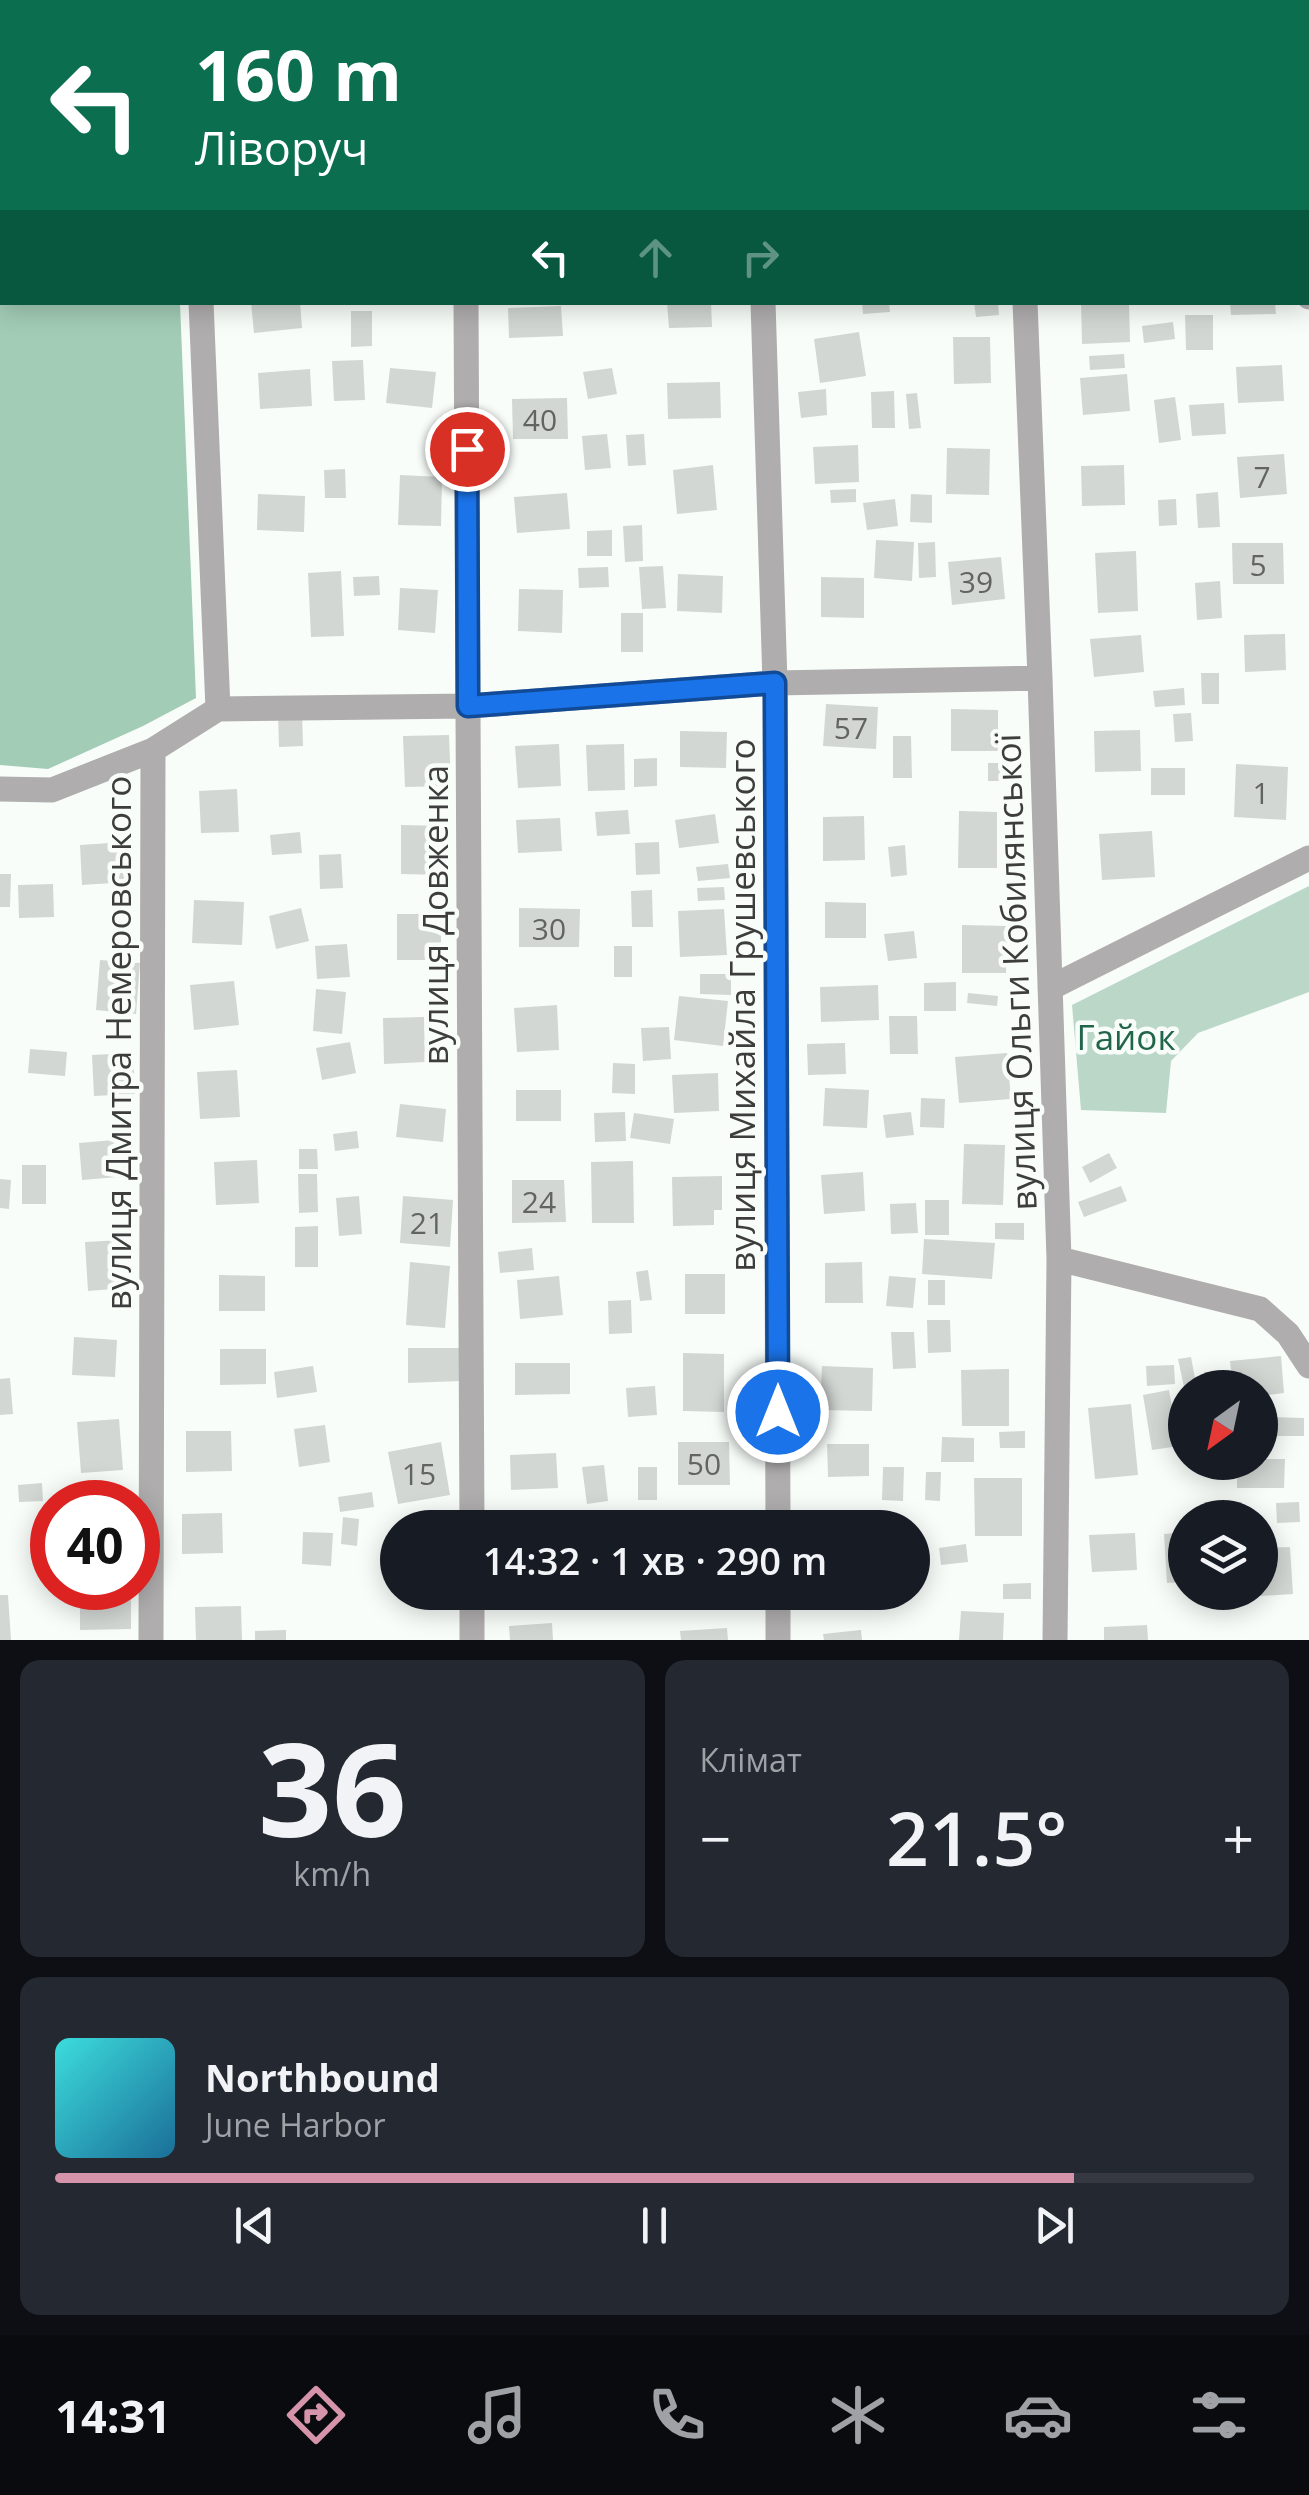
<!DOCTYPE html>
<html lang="uk">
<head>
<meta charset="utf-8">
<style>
  :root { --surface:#171b24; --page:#242831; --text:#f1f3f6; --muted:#9ea1a6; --line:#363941; --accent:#d594a9 }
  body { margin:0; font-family:"Open Sans",sans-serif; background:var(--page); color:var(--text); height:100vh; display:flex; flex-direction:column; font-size:38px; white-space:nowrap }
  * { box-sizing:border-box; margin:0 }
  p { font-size:32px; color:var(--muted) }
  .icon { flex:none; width:55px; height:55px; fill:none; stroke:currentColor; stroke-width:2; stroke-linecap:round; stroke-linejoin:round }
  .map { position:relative; height:1640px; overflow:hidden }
  .drawer { display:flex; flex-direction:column; gap:20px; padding:20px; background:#0d0f14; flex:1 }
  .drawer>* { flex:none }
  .top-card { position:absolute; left:0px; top:0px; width:1310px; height:305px; box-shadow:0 5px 25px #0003; background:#0b6e4f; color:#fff; overflow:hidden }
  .needle { width:65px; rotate:213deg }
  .controls { position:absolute; left:1168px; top:1370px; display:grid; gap:20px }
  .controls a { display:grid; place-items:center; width:110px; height:110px; border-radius:50%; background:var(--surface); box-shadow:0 5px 25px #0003; font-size:50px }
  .speed { position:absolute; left:30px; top:1480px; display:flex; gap:20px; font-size:50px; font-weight:700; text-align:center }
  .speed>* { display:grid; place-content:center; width:130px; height:130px; border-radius:50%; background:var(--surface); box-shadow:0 5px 25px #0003; line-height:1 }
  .speed .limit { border:15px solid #d22; background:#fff; color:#111 }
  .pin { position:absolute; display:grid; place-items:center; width:85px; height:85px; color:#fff; margin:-42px; border:5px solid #fff; border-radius:50%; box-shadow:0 2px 10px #0007 }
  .me { position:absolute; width:110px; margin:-55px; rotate:0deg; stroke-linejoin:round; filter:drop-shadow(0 0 8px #0008) }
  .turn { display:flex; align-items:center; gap:35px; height:210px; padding:0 30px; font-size:45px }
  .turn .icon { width:130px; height:130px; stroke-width:2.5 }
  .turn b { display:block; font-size:70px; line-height:85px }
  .lanes { display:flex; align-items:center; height:95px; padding:0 30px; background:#0003; justify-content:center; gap:50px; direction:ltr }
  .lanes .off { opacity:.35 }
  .big { font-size:75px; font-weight:600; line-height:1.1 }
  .drawer .card { flex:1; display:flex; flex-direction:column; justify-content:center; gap:15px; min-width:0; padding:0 35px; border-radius:20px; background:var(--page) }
  .drawer .dial { align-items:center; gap:0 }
  .dial b { font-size:130px; line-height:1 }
  .song { display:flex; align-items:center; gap:30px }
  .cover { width:120px; height:120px; border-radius:15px; background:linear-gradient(135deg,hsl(180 70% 55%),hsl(200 70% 35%)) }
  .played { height:10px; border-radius:5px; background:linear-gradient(90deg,var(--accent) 85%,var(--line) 85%) }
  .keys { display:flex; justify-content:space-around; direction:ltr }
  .heat { display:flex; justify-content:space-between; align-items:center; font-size:55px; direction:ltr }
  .drawer .tiles { flex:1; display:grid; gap:20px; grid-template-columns:1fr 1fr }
  .card:last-child { grid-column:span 2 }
  .trip { position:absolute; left:380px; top:1510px; width:550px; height:100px; border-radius:50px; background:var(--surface); box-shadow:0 5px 25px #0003; font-weight:600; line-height:100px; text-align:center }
  .menu { display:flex; height:160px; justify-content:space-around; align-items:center; background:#090b0e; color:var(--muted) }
  .menu .icon { width:70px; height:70px }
  .menu .on { color:var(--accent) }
  .menu b { font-size:45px; color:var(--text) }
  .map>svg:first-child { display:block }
  .green { fill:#bbd7c8 }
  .forest { fill:#a2ccb6 }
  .building { fill:#d2d7d4 }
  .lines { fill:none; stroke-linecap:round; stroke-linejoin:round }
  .minor { stroke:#afadad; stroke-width:25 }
  .route-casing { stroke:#114b97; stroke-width:25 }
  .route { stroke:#1a73e8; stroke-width:18 }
  .labels { text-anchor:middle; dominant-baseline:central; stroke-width:9; stroke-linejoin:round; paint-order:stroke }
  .number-label { font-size:30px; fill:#626462 }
  .street-label { font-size:35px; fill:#3c3d3c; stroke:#f8fdfa }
  .park-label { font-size:35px; fill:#226649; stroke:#f8fdfa }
</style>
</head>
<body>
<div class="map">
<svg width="1309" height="1640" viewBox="0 0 1309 1640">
  <rect width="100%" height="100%" fill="#f8fdfa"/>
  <path class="green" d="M1309 886V992L1198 1033 1171 1061 1166 1113 1081 1110 1072 1005Z"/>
  <path class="forest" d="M0 0H168V2H2V302L180 303 196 698 143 726 48 769 0 765Z"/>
  <path class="building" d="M251 302H300L302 328 254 333Z
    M667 302H711L712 327 669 328Z
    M862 302H889L890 312 863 314Z
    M974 302H998L999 315 976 317Z
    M1081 302H1129L1130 342 1082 344Z
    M1230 302H1275L1276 314 1231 315Z
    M561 306 563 336 509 338 508 308Z
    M351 311H372V346L351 347Z
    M1185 315H1213V350H1186Z
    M1173 322 1175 339 1144 343 1142 326Z
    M859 332 866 376 820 383 814 339Z
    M953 337H990L991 383 954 384Z
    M1124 354 1125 368 1090 370 1089 356Z
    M363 360 365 400 334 401 332 361Z
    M1282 365 1284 401 1238 403 1236 367Z
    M390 368 436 372 432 408 386 403Z
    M612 368 617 394 588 399 583 372Z
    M310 369 312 406 260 409 258 373Z
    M1127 374 1130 411 1083 415 1080 378Z
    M720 382 721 418 668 419 667 383Z
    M826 389 827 415 801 418 798 392Z
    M894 391 895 428H872L871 392Z
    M917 393 921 428 909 429 906 394Z
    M1175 397 1181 440 1159 443 1154 400Z
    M567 398 568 439H513L512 399Z
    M1224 403 1226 434 1192 436 1189 405Z
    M607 434 611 468 585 470 582 436Z
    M644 434 646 465 628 466 626 435Z
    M858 445 859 482 815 484 813 447Z
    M947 448 990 449 989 495 946 494Z
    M1284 454 1287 494 1240 498 1237 457Z
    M713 465 717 510 677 514 673 470Z
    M1124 465 1125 505 1082 506 1081 466Z
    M345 469 346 498H325L324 470Z
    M400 475 442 477 441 526 398 525Z
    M856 489V502L831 503 830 490Z
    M1218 492 1220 527 1198 528 1196 494Z
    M567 493 570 529 517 533 514 497Z
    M258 494 305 496 304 532 257 530Z
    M911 494 932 495V523L910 522Z
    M895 499 898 526 867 530 863 503Z
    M1176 499 1177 525 1159 526 1158 500Z
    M642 525 643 561 625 562 623 526Z
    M612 530V556H587V531Z
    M876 540 914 542 912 581 874 578Z
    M935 542 936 577 919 578 918 543Z
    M1232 543H1283L1284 584H1233Z
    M1136 551 1138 611 1098 613 1095 553Z
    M1001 557 1005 599 952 605 948 562Z
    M663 566 666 608 642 609 639 567Z
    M608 567 609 587 579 588 578 568Z
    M341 571 344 636 311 637 308 573Z
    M678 574 723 576 722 613 677 611Z
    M379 576 380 595 354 596 353 577Z
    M821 577 864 578V618L821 617Z
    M1220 581 1222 618 1197 620 1195 583Z
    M400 588 438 590 435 633 398 630Z
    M519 589 563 590 562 633 518 631Z
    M621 613H643V652H621Z
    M1285 634 1286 670 1245 672 1244 635Z
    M1141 635 1144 672 1094 677 1090 639Z
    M1201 673H1219V704H1202Z
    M1184 688 1185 705 1155 707 1153 691Z
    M826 704 878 707 876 749 823 746Z
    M951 709 998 710V751H951Z
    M302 711 303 746 279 747 278 712Z
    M1191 713 1193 741 1175 742 1173 714Z
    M1140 730 1141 771 1095 772 1094 731Z
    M680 731 727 732 726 768 680 767Z
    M449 735 451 786 405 787 403 736Z
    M893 736H911L912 778H893Z
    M559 744 561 786 518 788 515 746Z
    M624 744 625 790 588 791 586 745Z
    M657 758V786L634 787V759Z
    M988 763H1015V781H988Z
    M1236 764 1288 767 1286 820 1234 817Z
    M1151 768H1185V795H1151Z
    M237 789 239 832 201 833 199 791Z
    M628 810 630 834 597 836 595 812Z
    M959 811 997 812V868H958Z
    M715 814 719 843 679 848 675 820Z
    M864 816 865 860 823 861V817Z
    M560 818 562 851 518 853 516 820Z
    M401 825 445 826 444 875 401 874Z
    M1152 831 1155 877 1102 880 1099 834Z
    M300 832 302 853 272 855 270 835Z
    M125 842 128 882 82 885 80 845Z
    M659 842 660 874 636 875 635 843Z
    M905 845 907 875 891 877 888 847Z
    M341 854 343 888 320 889 319 855Z
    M728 864 730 878 698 881 696 867Z
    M0 874H11L10 907H0Z
    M53 884 54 917 19 918 18 885Z
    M724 887 725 900 698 901 697 888Z
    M652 890 653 927H632L631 891Z
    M194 900 244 902 242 945 192 943Z
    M825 902 866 903V938H825Z
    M301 908 309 941 276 949 269 916Z
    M519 908 580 909 579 947H519Z
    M724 909 727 955 680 957 678 911Z
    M397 914H441V960H397Z
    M962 925 1007 926 1006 973H962Z
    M914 931 917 958 888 961 884 934Z
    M347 944 350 977 317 979 315 946Z
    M614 946H632V977H614Z
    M100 960 140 963 136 1014 96 1010Z
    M700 974H731V995L700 994Z
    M234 981 239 1025 194 1030 190 985Z
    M956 982V1011H924V983Z
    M878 985 879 1020 821 1022 820 987Z
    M316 989 346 992 342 1034 313 1031Z
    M968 993 998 996 997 1006 967 1003Z
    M679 996 728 1001 723 1046 674 1040Z
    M557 1005 559 1050 517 1052 514 1008Z
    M889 1016H917L918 1054H890Z
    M424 1017 425 1062 384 1064 383 1018Z
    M669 1027 671 1059 643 1061 641 1028Z
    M350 1042 356 1073 322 1080 316 1048Z
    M845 1043 846 1074 808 1075 807 1044Z
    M30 1049 67 1052 65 1076 28 1073Z
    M133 1053 135 1094 94 1096 92 1055Z
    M1007 1053 1011 1099 959 1103 955 1057Z
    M613 1063 635 1064V1094L612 1093Z
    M237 1070 240 1117 200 1119 197 1072Z
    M718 1073 719 1111 674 1113 672 1075Z
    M825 1088 869 1090 867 1128 823 1126Z
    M516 1090H561V1121H516Z
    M921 1098 945 1099 944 1128 920 1127Z
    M400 1104 446 1109 443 1142 396 1137Z
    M625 1112 626 1141 595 1142 594 1113Z
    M911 1112 914 1135 886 1138 883 1115Z
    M634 1113 674 1119 670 1144 630 1138Z
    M357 1131 359 1148 335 1151 333 1134Z
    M126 1139 129 1176 82 1180 79 1143Z
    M964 1144 1005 1145 1003 1205 962 1204Z
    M299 1149H317L318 1169H299Z
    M1109 1153 1117 1168 1090 1183 1082 1167Z
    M257 1160 259 1203 216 1205 214 1162Z
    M633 1161 634 1223H592L591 1162Z
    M22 1165H46V1204H22Z
    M863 1172 865 1211 824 1214 821 1175Z
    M298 1174H317L318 1212 299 1213Z
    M722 1176V1210H714V1225L673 1226 672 1177Z
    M0 1179 11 1180 9 1209 0 1208Z
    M512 1180H564L566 1222 512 1223Z
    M1121 1186 1127 1201 1084 1217 1078 1202Z
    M359 1196 362 1234 339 1236 336 1198Z
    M403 1196 453 1200 450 1247 400 1243Z
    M925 1200H949V1235H925Z
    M916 1203 918 1233 891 1234 890 1204Z
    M995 1223H1024V1240L995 1239Z
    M318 1226V1267H295V1227Z
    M924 1239 995 1243 992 1279 922 1274Z
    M122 1240 126 1288 88 1291 85 1242Z
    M532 1248 534 1270 500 1273 498 1252Z
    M410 1262 450 1266 445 1328 406 1325Z
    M862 1262 863 1303H825V1263Z
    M648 1270 652 1300 640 1301 636 1272Z
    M685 1274H725V1314H685Z
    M219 1275 265 1276V1311H219Z
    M559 1276 563 1315 520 1319 517 1280Z
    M889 1276 916 1278 913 1308 886 1306Z
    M928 1280H945V1305H928Z
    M631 1300 632 1333 609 1334 608 1301Z
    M927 1320H950L951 1352 928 1353Z
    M891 1332H914L916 1368 893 1369Z
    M74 1337 117 1340 115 1377 72 1375Z
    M408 1348H459L460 1381 408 1383Z
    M220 1349H266V1384L220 1385Z
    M683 1353 724 1354V1412L683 1411Z
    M1281 1356 1284 1393 1260 1396V1388H1233L1230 1361Z
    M1191 1357 1196 1384 1184 1387 1178 1359Z
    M515 1363H570V1394L515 1395Z
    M1174 1365 1175 1384 1147 1386 1146 1366Z
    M313 1366 317 1392 277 1398 274 1372Z
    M822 1366 873 1368 872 1411 820 1410Z
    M1009 1369V1426H962L961 1370Z
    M10 1378 13 1414 0 1415V1379Z
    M655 1386 657 1415 628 1417 626 1388Z
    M1169 1390 1179 1446 1152 1450 1143 1395Z
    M1131 1404 1138 1475 1095 1479 1088 1408Z
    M1269 1417 1304 1418V1436H1269Z
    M119 1419 123 1470 81 1473 77 1422Z
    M325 1425 330 1462 299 1467 294 1429Z
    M186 1431H231L232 1471 186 1472Z
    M1025 1431V1448H1000L999 1432Z
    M942 1437 974 1438V1462H941Z
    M441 1442 450 1495 398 1504 388 1452Z
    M678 1442H729L730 1485H678Z
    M827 1444H869V1476L828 1477Z
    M556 1453 558 1488 511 1490 510 1455Z
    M1260 1459H1285L1284 1488H1237V1462H1260Z
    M604 1465 608 1501 587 1504 582 1467Z
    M638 1467H657V1500H638Z
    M883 1467H904L903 1501 882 1500Z
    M926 1472H941L940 1501 925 1500Z
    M974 1478H1022V1536H975Z
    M42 1483 43 1501 19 1502 18 1485Z
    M372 1492 374 1507 340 1512 338 1497Z
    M1299 1502 1300 1522 1277 1523 1276 1503Z
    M222 1513 223 1553 182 1554V1514Z
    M343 1517 359 1519 357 1546 341 1544Z
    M418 1517 468 1521V1528H417Z
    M303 1532 333 1533 331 1566 302 1564Z
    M1185 1532V1582L1167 1583 1164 1534Z
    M1135 1533 1137 1570 1092 1572 1089 1535Z
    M924 1539 925 1571H912V1540Z
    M966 1544 968 1562 941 1565 939 1548Z
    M1290 1547 1293 1594 1244 1597 1243 1592H1260V1548Z
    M1031 1583V1599H1003V1584Z
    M80 1589H131V1629L80 1630Z
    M0 1595H8L11 1640H0Z
    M241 1606 242 1640H196L195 1607Z
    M961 1611 1004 1613 1003 1640H959Z
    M552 1623 553 1640H510L509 1626Z
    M1147 1625 1148 1640H1104V1627Z
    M727 1628 728 1640H681L680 1631Z
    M286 1630V1640H255V1631Z
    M861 1630 862 1640H824L823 1634Z"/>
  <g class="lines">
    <path class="minor" d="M188 0V2
      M466 0V2
      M753 0V2
      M1012 0 1013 2
      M1298 0V2
      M1308 256 1309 297
      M466 302 472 1528
      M763 302 775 683 778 1528
      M1025 302 1040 678 1059 1259 1055 1640
      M218 709 468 706 775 683 1040 678
      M0 789 52 790 153 750 218 709 201 302
      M1050 988 1309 858
      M1059 1259 1260 1309 1288 1334 1309 1366
      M472 1592V1640
      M778 1592V1640
      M151 1640 153 750"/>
  </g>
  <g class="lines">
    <defs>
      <path id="route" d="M467 449 468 706 775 683 778 1412"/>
    </defs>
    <use href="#route" class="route-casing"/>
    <use href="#route" class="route"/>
  </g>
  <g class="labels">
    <g class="number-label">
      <text x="540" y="419">40</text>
      <text x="1262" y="476">7</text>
      <text x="1258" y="564">5</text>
      <text x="976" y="581">39</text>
      <text x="851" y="727">57</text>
      <text x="1261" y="792">1</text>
      <text x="549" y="928">30</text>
      <text x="539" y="1201">24</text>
      <text x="427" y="1222">21</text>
      <text x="704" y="1463">50</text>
      <text x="419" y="1473">15</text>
    </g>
    <g class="street-label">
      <text transform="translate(434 915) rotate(-90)">вулиця Довженка</text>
      <text transform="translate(1015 972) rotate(-92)">вулиця Ольги Кобилянської</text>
      <text transform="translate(741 1005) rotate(-90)">вулиця Михайла Грушевського</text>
      <text transform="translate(117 1043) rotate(-90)">вулиця Дмитра Немеровського</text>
    </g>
    <g class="park-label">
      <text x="1126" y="1036">Гайок</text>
    </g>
  </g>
</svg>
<div class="controls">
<a><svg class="needle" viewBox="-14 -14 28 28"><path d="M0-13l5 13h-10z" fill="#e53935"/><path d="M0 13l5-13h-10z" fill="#9ea1a6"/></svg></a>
<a><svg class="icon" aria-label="layers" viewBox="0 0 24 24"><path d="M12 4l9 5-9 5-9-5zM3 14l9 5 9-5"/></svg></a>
</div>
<div class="speed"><div class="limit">40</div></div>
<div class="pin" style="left:467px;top:449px;background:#d93025"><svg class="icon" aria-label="arrive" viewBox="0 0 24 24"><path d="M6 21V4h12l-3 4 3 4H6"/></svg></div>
<svg class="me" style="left:778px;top:1412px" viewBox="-20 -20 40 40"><circle r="17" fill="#1a73e8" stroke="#fff" stroke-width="3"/><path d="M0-11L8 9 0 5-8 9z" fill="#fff"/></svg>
<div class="trip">14:32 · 1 хв · 290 m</div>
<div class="top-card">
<div class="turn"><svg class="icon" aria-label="left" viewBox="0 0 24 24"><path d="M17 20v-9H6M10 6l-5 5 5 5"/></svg><div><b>160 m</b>Ліворуч</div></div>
<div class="lanes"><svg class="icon" aria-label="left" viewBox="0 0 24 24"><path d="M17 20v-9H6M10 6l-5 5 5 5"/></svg><svg class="icon off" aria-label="ahead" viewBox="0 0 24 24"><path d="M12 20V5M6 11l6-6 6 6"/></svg><svg class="icon off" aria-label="right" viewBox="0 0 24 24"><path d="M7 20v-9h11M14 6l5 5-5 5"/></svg></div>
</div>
</div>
<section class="drawer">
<div class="tiles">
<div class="card dial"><b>36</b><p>km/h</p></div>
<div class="card"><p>Клімат</p>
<div class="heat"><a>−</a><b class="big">21.5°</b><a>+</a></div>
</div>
<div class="card">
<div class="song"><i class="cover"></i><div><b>Northbound</b><p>June Harbor</p></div></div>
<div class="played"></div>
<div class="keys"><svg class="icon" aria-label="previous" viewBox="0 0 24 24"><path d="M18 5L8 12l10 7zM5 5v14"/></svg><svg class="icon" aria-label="pause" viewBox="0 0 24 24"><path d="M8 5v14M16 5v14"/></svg><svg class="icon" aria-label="next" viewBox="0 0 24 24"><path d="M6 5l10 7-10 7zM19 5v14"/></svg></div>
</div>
</div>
</section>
<nav class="menu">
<b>14:31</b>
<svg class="icon on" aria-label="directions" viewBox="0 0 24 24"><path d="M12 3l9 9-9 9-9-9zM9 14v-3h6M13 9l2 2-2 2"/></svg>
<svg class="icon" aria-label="music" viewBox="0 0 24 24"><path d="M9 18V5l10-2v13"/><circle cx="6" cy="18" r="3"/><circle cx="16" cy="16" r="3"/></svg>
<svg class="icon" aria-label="phone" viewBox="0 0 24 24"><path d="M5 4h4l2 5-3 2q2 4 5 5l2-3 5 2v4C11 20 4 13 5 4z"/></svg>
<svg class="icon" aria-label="climate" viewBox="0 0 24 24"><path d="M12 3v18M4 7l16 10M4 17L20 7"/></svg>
<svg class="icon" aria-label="car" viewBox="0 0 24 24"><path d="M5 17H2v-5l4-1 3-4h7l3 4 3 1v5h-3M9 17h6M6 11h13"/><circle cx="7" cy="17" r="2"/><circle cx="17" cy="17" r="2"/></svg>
<svg class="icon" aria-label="filters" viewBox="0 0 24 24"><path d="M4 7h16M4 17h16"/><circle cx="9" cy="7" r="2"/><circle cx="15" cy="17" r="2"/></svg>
</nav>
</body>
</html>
